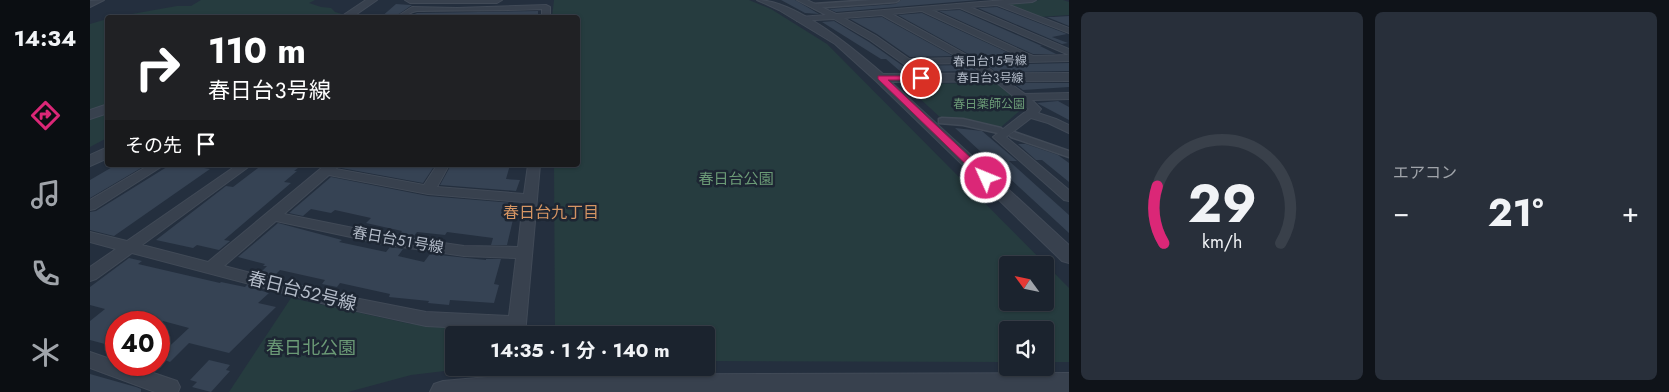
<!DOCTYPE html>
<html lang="ja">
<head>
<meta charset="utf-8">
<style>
  :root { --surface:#1b232e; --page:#282f3a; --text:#f1f3f6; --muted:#a0a4aa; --line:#39404a; --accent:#db2777 }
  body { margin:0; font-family:Jost,"Noto Sans JP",sans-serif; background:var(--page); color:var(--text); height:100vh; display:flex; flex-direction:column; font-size:19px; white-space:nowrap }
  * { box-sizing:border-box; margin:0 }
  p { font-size:16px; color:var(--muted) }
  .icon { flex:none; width:28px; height:28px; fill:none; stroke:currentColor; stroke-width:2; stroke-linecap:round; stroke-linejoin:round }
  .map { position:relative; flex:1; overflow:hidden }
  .drawer { display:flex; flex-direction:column; gap:12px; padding:12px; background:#0f1319; width:600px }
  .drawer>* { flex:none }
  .hud { position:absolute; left:15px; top:15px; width:475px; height:152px; border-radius:5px; box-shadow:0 1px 4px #0004,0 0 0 1px var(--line); background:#202124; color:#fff; overflow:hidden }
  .needle { width:32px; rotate:303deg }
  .fabs { position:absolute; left:909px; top:256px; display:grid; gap:10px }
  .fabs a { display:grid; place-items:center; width:55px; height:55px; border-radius:5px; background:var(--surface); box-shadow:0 1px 4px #0004,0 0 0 1px var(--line); font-size:25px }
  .speed { position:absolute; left:15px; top:311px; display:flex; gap:10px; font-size:25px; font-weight:700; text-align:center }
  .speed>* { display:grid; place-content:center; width:65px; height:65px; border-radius:50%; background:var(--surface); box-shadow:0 1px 4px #0004,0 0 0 1px var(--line); line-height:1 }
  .speed .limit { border:8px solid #d22; background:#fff; color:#111 }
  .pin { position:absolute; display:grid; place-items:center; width:42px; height:42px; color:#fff; margin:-21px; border:2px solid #fff; border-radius:50%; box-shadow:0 1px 5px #0007 }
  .me { position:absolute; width:55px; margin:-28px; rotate:314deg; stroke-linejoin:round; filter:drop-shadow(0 0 4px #0008) }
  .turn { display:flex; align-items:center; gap:18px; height:105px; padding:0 20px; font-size:22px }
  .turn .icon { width:65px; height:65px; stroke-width:2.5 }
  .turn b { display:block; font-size:35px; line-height:42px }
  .then { display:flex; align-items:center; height:48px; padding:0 20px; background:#0003; gap:10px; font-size:19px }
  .big { font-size:38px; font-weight:700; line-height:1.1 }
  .drawer .card { flex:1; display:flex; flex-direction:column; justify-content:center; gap:8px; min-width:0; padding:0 18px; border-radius:8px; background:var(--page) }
  .drawer .dial { align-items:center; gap:0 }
  .dial svg { height:130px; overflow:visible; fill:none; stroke:var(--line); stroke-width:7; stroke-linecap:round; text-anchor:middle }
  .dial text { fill:var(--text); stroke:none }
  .heat { display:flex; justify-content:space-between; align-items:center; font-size:28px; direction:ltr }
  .drawer .tiles { flex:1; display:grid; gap:12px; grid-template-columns:repeat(2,1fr) }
  .trip { position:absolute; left:355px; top:326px; width:270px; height:50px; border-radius:5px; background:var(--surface); box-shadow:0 1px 4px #0004,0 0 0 1px var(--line); font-weight:700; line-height:50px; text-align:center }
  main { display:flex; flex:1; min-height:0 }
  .tabs { display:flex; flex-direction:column; width:90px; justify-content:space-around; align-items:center; background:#0b0e12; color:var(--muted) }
  .tabs .icon { width:35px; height:35px }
  .tabs .active { color:var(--accent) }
  .tabs b { font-size:22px; color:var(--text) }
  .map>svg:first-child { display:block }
  .green { fill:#263c3f; fill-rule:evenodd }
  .building { fill:#364354 }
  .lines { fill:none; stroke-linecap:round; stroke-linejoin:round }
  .pedestrian-casing { stroke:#414a57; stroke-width:3 }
  .minor-casing { stroke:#414a57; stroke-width:2 }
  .tertiary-casing { stroke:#414a57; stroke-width:2 }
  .pedestrian { fill:#38414e; fill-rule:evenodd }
  .minor { fill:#38414e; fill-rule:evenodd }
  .tertiary { fill:#38414e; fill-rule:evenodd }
  .route { fill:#db2777; stroke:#8e194d }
  .labels { text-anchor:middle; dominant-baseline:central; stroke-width:5; stroke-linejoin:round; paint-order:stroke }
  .far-street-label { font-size:12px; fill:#b4bcc9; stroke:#1d2633 }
  .far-park-label { font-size:12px; fill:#6b9a76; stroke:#1d2633 }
  .park-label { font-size:15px; fill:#6b9a76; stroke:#1d2633 }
  .street-label { font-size:15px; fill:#b4bcc9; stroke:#1d2633 }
  .neighbourhood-label { font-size:16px; fill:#d59563; stroke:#1d2633 }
  .near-street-label { font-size:18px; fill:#b4bcc9; stroke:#1d2633 }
  .near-park-label { font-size:18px; fill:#6b9a76; stroke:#1d2633 }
</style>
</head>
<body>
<main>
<nav class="tabs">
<b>14:34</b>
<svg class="icon active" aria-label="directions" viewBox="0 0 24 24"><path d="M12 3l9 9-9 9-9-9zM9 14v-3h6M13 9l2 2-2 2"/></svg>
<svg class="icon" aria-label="music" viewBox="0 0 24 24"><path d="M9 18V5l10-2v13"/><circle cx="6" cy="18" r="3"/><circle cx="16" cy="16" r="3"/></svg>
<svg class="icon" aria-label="phone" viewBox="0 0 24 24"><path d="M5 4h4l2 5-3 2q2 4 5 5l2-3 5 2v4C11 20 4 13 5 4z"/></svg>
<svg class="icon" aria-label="climate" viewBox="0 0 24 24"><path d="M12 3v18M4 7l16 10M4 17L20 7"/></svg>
</nav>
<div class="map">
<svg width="979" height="392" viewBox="0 0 979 392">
  <rect width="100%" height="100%" fill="#242f3e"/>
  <path class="green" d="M111 0H225L219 3 231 7 241 8 245 12 252 14 245 18 25 17 87 6H101Z
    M464 0H659L681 9 737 44 979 288V362H955V330H918L917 362 616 361V335H465L464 165H488V18L462 17ZM918 265H955V302H918Z
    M950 0H973L979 2V15L950 17 916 3Z
    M17 19V104L0 111V24Z
    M906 83 926 97 934 107 910 128 852 119 814 84Z
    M17 111V138L0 147V118Z
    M201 298 321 324 412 328V335H364V368H380L321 375 258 392H139Z"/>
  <path class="building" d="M691 0H705L729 14 715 13Z
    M811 0H888L746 12 739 9 806 4Z
    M306 4 320 5H404H322L303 18H290Z
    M907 7 977 34 962 37 978 43 972 44 888 8Z
    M870 10 952 46H950L966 54H943L849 11Z
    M448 11V18L331 16 328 18H316L327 13Z
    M832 13 921 54 882 56 808 15Z
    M979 16V26L957 17H963Z
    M792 17 863 56 820 57 787 34 760 19Z
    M744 21 779 42 813 66 877 65 887 71 811 72 796 59H791L732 22Z
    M979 63V71L906 72 897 65Z
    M923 83H979V87L933 90Z
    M968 101 979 107V120L947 103Z
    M865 128 892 131 927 161H919L979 215V233Z
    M928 144H936L968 155 979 163V182L952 160H946Z
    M30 165 51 168 0 198V180L24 166Z
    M80 165H96L120 169 24 236 0 230V212L6 211Z
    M172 165 208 168 204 171H207L194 182 201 183 134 240 140 241 129 250 107 245 103 248 66 240 136 186 143 187Z
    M255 165H345L333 183 251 168Z
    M361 165H420L416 179 430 180 426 191 350 185Z
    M241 177 338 196 423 203 421 207H426L417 245H401L403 238 357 232 355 235 327 232 323 237 309 235 312 231 276 223 281 218 245 210 241 213 221 209 213 216 199 213Z
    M188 223 252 240 249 242 296 252 300 247 313 249 308 256 334 262 340 254 396 260V259H411L404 284 409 285 404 303 360 300 359 305 338 303 339 301 299 297 300 294 250 283 247 287 232 284 235 280 190 270 183 277 170 273 177 266H173L175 264 148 257Z
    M39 258 52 261 48 264 130 283 131 282 155 287 157 285 170 289 169 290 179 293 168 303 186 307 139 353 99 343 80 362 69 358V356L99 328 73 321 70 324 36 315 26 322V347L0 340V321L15 309 0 305V287Z
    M119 360 140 365 136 370 140 371 121 392 102 387 107 382 100 380Z
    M0 374 46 387 51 389V392H0Z"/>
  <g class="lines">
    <defs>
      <path id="pedestrian" d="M782 0H809L806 2 724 8 721 6 724 4Z
        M852 118 873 119 911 128 913 130 908 133 873 125 849 123V119Z
        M924 132 979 151V157L921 137 919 135Z"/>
      <path id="minor" d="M707 0H717L746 14 915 0H946L942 2 917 4 979 28V33L907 5 880 7 979 49V55L870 8 842 10 943 56 979 55V61L891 63 935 94 979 93V99L942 100 951 109 948 113 966 119 979 125V133L958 123 941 118 916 137 979 190V201L974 200 903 137 939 109 907 83 878 63 814 64 780 40 744 19 707 21V17H710L736 15ZM832 11 929 56 882 58 802 14ZM792 15 870 58 819 59 786 36 754 18Z
        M456 5 460 7V18H452V9C410 11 369 10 327 11 319 12 315 18 305 18L322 7 367 8Z
        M59 165H74L5 209 0 210V200Z
        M147 165H161L52 245 118 262 235 165H249L246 169 334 185 347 165H359L347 187 434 194 438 165H450L435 335H417V330L336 326 239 305 42 253 6 279 0 281V267L26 249 0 242V232L37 241ZM239 175 338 194 433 202 428 247 374 246 298 235 194 214ZM186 221 298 245 374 256 426 258 419 316 336 312 239 293 134 266Z
        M0 352 26 361V365H40L87 381 90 387 88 392H65L0 368Z
        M413 368H433L430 392H410Z"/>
      <path id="tertiary" d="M14 0 0 7V1Z
        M276 0H287L261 18H249Z
        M315 0H412L407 3H320Z
        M667 0C706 0 764 49 793 74L979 73V81L801 82 979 245V263L972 261 786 81 745 44 689 10Z
        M18 104V113L0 119V110Z
        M18 147V158L0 166V155Z
        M979 373V392H340L344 384 353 381 421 375Z"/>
    </defs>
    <use href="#pedestrian" class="pedestrian-casing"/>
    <use href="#minor" class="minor-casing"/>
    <use href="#tertiary" class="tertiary-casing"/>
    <use href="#pedestrian" class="pedestrian"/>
    <use href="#minor" class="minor"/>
    <use href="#tertiary" class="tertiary"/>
  </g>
  <path class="route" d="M788 76H834V79L831 80H798L900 176 902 178 900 180H892L788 79Z"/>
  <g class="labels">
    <g class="far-street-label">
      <text transform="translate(900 61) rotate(-1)">春日台１５号線</text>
      <text x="900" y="78">春日台３号線</text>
    </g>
    <g class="far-park-label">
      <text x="899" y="104">春日薬師公園</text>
    </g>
    <g class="park-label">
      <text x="646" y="179">春日台公園</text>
    </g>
    <g class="street-label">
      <text transform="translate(308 240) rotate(10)">春日台５１号線</text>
    </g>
    <g class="neighbourhood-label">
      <text x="461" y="212">春日台九丁目</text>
    </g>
    <g class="near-street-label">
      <text transform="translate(212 291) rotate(14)">春日台５２号線</text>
    </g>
    <g class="near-park-label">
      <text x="221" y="348">春日北公園</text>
    </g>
  </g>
</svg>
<div class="fabs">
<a><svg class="needle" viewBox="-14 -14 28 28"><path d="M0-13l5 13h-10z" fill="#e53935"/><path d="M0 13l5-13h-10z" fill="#a0a4aa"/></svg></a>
<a><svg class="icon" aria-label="sound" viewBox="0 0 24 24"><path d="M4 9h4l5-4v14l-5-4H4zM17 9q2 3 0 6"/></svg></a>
</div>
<div class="speed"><div class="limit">40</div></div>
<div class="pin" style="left:831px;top:78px;background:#d93025"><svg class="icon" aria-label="arrive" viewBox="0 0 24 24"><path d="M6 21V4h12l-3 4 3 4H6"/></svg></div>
<svg class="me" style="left:896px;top:178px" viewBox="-20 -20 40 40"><circle r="17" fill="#db2777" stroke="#fff" stroke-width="3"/><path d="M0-11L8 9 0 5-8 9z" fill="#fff"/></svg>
<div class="trip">14:35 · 1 分 · 140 m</div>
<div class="hud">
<div class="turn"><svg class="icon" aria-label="right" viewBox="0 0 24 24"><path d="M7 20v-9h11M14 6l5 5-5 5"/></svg><div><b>110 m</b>春日台３号線</div></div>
<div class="then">その先<svg class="icon" aria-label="arrive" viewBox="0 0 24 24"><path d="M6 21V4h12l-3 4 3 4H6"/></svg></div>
</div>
</div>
<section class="drawer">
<div class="tiles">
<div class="card dial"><svg viewBox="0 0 100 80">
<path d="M14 69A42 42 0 1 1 86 69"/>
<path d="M14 69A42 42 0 0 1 10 34" stroke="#db2777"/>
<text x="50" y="56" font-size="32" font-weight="700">29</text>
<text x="50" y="72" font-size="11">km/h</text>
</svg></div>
<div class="card"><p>エアコン</p>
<div class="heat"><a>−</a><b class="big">21°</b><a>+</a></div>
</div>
</div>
</section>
</main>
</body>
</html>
